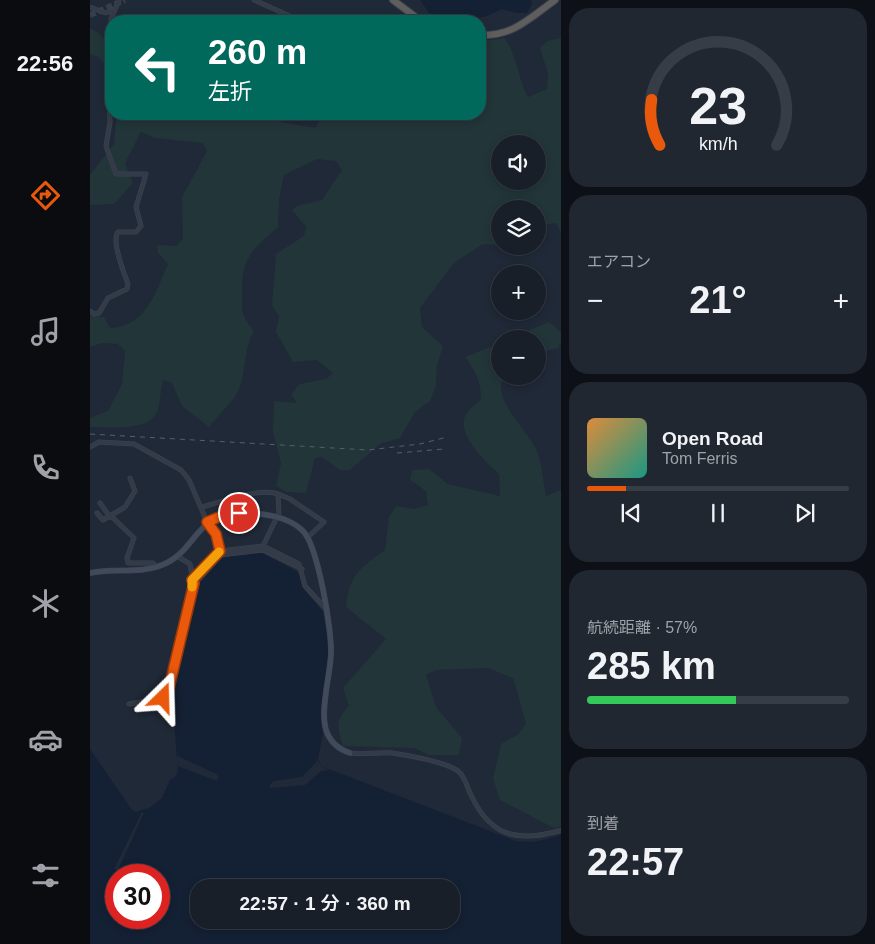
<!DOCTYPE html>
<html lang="ja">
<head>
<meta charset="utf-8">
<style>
  :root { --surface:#181f29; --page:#212731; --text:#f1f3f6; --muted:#9fa2a8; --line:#363d46; --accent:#ea580c }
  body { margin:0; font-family:Helvetica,"Noto Sans JP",sans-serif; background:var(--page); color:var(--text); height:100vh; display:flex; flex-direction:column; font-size:19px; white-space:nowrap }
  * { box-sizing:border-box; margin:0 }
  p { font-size:16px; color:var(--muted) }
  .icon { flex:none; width:28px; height:28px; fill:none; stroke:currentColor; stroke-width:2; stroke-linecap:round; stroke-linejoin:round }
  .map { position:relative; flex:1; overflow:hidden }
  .side { display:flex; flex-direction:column; gap:8px; padding:8px; background:#0d1117; width:314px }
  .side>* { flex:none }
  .top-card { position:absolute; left:15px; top:15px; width:381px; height:105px; border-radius:20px; box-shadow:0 2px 8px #0003,0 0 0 1px var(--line); background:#00695c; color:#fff; overflow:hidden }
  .tools { position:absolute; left:401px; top:135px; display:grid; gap:10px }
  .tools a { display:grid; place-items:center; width:55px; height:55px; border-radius:50%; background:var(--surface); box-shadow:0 2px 8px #0003,0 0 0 1px var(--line); font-size:25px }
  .speed { position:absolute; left:15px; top:864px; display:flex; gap:10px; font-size:25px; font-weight:700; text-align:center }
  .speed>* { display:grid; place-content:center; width:65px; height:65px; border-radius:50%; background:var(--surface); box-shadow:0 2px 8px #0003,0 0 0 1px var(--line); line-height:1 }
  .speed .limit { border:8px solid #d22; background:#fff; color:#111 }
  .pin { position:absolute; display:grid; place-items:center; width:42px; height:42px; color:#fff; margin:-21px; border:2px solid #fff; border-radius:50%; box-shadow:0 1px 5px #0007 }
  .me { position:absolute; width:55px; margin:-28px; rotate:22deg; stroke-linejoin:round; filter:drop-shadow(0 0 4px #0008) }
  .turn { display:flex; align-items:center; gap:18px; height:105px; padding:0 20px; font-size:22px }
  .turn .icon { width:65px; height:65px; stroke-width:2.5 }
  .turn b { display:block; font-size:35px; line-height:42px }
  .big { font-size:38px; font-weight:600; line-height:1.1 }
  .side .widget { flex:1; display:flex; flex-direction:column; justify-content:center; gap:8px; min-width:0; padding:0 18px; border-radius:20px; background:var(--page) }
  .side .dial { align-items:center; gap:0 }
  .dial svg { height:130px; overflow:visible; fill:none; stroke:var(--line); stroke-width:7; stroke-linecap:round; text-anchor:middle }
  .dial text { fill:var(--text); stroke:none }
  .song { display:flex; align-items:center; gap:15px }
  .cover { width:60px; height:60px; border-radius:8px; background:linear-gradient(135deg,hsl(30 70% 55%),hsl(170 70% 35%)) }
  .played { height:5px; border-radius:2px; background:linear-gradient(90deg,var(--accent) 15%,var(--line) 15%) }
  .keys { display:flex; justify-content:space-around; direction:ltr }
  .heat { display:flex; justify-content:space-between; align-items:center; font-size:28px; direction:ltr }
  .charge { height:8px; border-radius:4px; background:linear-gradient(90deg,#34c759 57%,var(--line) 0) }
  .trip { position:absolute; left:100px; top:879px; width:270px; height:50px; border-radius:20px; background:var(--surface); box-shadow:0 2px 8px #0003,0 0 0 1px var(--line); font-weight:600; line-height:50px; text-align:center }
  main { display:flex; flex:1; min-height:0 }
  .tab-bar { display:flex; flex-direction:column; width:90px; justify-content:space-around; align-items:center; background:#0a0c10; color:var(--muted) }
  .tab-bar .icon { width:35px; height:35px }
  .tab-bar .selected { color:var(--accent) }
  .tab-bar b { font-size:22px; color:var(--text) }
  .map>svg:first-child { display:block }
  .green { fill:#223538; fill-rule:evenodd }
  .water { fill:#142034; fill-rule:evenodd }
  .pier { fill:#202937 }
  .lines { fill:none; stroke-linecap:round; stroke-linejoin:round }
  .trunk-tunnel { stroke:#353e4c; stroke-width:6; stroke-dasharray:6 3; stroke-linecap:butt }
  .minor-casing { stroke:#3d4451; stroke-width:5 }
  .secondary-casing { stroke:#3d4451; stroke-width:6 }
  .trunk-casing { stroke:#3e4652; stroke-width:8 }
  .minor { stroke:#333b48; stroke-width:4 }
  .secondary { stroke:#414a5b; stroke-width:5 }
  .trunk { stroke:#605e5c; stroke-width:6 }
  .rail { stroke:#555f6f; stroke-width:1; stroke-dasharray:5 5; stroke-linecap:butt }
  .route-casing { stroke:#983908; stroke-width:12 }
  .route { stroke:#ea580c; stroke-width:9 }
  .slow { stroke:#f59e0b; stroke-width:9 }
</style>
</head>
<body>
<main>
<nav class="tab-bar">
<b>22:56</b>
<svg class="icon selected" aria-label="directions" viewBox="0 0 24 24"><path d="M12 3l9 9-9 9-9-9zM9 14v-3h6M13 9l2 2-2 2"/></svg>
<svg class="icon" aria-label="music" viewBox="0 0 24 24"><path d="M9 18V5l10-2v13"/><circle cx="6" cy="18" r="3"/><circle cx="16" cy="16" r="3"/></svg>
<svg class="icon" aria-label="phone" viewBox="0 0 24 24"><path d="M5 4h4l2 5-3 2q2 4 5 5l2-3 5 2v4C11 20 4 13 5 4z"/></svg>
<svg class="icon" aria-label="climate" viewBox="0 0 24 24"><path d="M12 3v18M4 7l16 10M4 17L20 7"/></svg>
<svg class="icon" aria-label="car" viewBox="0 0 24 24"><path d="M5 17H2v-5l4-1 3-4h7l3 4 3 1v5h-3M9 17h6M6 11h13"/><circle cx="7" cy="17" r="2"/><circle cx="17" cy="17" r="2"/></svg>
<svg class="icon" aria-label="filters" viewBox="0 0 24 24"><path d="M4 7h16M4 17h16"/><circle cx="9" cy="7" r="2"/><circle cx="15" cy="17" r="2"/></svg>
</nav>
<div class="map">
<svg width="472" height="944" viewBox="0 0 472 944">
  <rect width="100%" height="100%" fill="#202937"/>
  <path class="green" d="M0 28C20 38 21 50 21 71L8 57 0 54Z
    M414 38C426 51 428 79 438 97L457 89 458 74 450 48 457 41 471 38V233L466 223 448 226V209H410V245L393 244 364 263 330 308 332 327 353 346 347 365 346 386 340 401 325 412 310 438 290 444 260 470H250L232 457 225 458 216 493 197 492 186 486 191 463 183 432 184 401 207 403 201 395 209 384 236 379 243 373 227 360 203 362 186 332 189 317 182 305 186 254 214 236 216 227 202 210 207 206 232 200 252 170 246 161 227 159 194 175 189 199 188 227C164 248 151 258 152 292 152 313 151 314 164 331 154 348 156 368 150 387 145 401 128 415 119 427L92 406 82 383 73 380C70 390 71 402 67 412 60 432 17 427 0 427V418L18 411 32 384 35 351 28 344 12 343 0 347V316L14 317 20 328C57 326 65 293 78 264L68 253 67 245 86 246 93 239 92 197 117 151 113 143 65 138 51 132 35 163 43 183 24 204 0 205V175L24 144 27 114H179L191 122 225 128 233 114H390V55L395 53 390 42ZM410 144H448V181H410Z
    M459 322 471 332V342L468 348 448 353V339H419Z
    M410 343V376H414C400 398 439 432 446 449 452 462 453 481 456 496L471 490 472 826 464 828 410 800 403 779 411 744 429 734 436 723 423 678 398 668 346 670 336 675 346 707 372 738 369 755H339L325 748 253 746C247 728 245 720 259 706L253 688 296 639 256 607C259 575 270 568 295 550L299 517 306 506 324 509 338 505 336 491 320 480 322 470 339 469 358 484 410 496 409 474C396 462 365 434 376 414 379 409 386 404 391 400 391 381 386 372 375 357Z"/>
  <path class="water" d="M330 0H441L442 4 437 13H427L412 9 397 16 372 21 339 13Z
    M172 553 210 573 213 588 233 612 239 647 233 734 228 758 231 766 426 841 445 842 471 835V944H0V749L42 810 46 812 61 807 72 798 80 780 85 777 88 771 83 710 85 677 103 586 133 557ZM26 875H69V918H26ZM109 888H361V920H109Z"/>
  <path class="pier" d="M86 755 126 774 129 777 127 781 88 766Z
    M228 760 231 766 239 770 231 771 215 785 180 788V784L184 781 212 777Z
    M52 812 54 813 28 870 24 869Z"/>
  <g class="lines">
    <path class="trunk-tunnel" d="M0 15 35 0"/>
    <defs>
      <path id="minor" d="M164 0 202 17 231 21
        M0 7 16 13 24 10
        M21 37V19L29 0
        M0 311 4 314 9 313 18 298 37 289 38 284C34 273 21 241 28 232H46L51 226 46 207 56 174H26L16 146 20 122 18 72 21 60
        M0 447 9 442 44 444 91 470 99 480 117 522 126 534 130 551 102 580
        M10 503 20 517
        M112 507C130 502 171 487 188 494
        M7 513 13 520 35 507 45 491 40 478
        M21 516 44 538 37 558 38 563H63L66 567
        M173 546 189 513 188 494 200 499 234 522 218 537
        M130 551 173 546 209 564 215 586 236 609
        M87 556 100 564 103 581
        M39 704 73 698 77 694 102 587 131 555 173 550 212 569
        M260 753C274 755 288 752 302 753 317 755 356 762 368 771 376 777 377 789 382 797 402 839 431 842 472 830"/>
      <path id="secondary" d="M0 573C23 568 50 574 72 565 108 551 104 511 155 513 175 514 197 516 212 530 228 544 242 631 241 654 240 676 230 710 236 730 240 742 248 749 260 753"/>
      <path id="trunk" d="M303 0 331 21
        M390 35C422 37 440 18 465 0"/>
    </defs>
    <use href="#minor" class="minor-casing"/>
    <use href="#secondary" class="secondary-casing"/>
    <use href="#trunk" class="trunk-casing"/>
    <use href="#minor" class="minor"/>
    <use href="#secondary" class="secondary"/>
    <use href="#trunk" class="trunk"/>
    <path class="rail" d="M0 434 278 450 330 444 357 437
      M307 453 354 449"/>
  </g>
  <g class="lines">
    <defs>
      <path id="route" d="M73 698 78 692 104 583 102 580 130 551 126 534 117 522 134 515 149 513"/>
    </defs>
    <use href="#route" class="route-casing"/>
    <use href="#route" class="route"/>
    <path class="slow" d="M102 587V580L129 552"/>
  </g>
</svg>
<div class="tools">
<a><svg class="icon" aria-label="sound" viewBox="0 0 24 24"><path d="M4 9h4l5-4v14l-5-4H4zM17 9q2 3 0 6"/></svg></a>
<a><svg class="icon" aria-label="layers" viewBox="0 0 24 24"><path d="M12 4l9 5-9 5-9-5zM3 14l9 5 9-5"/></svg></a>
<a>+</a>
<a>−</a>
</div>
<div class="speed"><div class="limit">30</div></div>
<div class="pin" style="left:149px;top:513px;background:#d93025"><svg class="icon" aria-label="arrive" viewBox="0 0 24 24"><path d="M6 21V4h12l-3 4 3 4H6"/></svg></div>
<svg class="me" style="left:73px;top:698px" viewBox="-20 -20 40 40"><path d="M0-17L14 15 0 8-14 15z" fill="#ea580c" stroke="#fff" stroke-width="4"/></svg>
<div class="trip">22:57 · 1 分 · 360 m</div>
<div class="top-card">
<div class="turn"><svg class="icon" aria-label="left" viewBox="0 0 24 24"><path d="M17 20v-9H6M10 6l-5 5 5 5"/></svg><div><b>260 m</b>左折</div></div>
</div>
</div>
<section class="side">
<div class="widget dial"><svg viewBox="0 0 100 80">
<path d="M14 69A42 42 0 1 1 86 69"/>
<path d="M14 69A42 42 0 0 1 9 41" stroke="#ea580c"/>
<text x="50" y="56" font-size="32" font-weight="700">23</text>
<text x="50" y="72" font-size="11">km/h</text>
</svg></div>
<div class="widget"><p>エアコン</p>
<div class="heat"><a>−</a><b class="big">21°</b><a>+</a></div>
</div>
<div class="widget">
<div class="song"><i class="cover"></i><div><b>Open Road</b><p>Tom Ferris</p></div></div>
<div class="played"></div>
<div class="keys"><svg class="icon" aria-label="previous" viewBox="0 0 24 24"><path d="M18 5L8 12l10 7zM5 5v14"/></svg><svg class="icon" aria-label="pause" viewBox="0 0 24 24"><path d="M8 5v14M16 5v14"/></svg><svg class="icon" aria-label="next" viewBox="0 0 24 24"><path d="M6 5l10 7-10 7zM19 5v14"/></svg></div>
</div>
<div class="widget"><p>航続距離 · 57%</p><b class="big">285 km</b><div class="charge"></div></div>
<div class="widget"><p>到着</p><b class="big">22:57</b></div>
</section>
</main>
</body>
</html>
